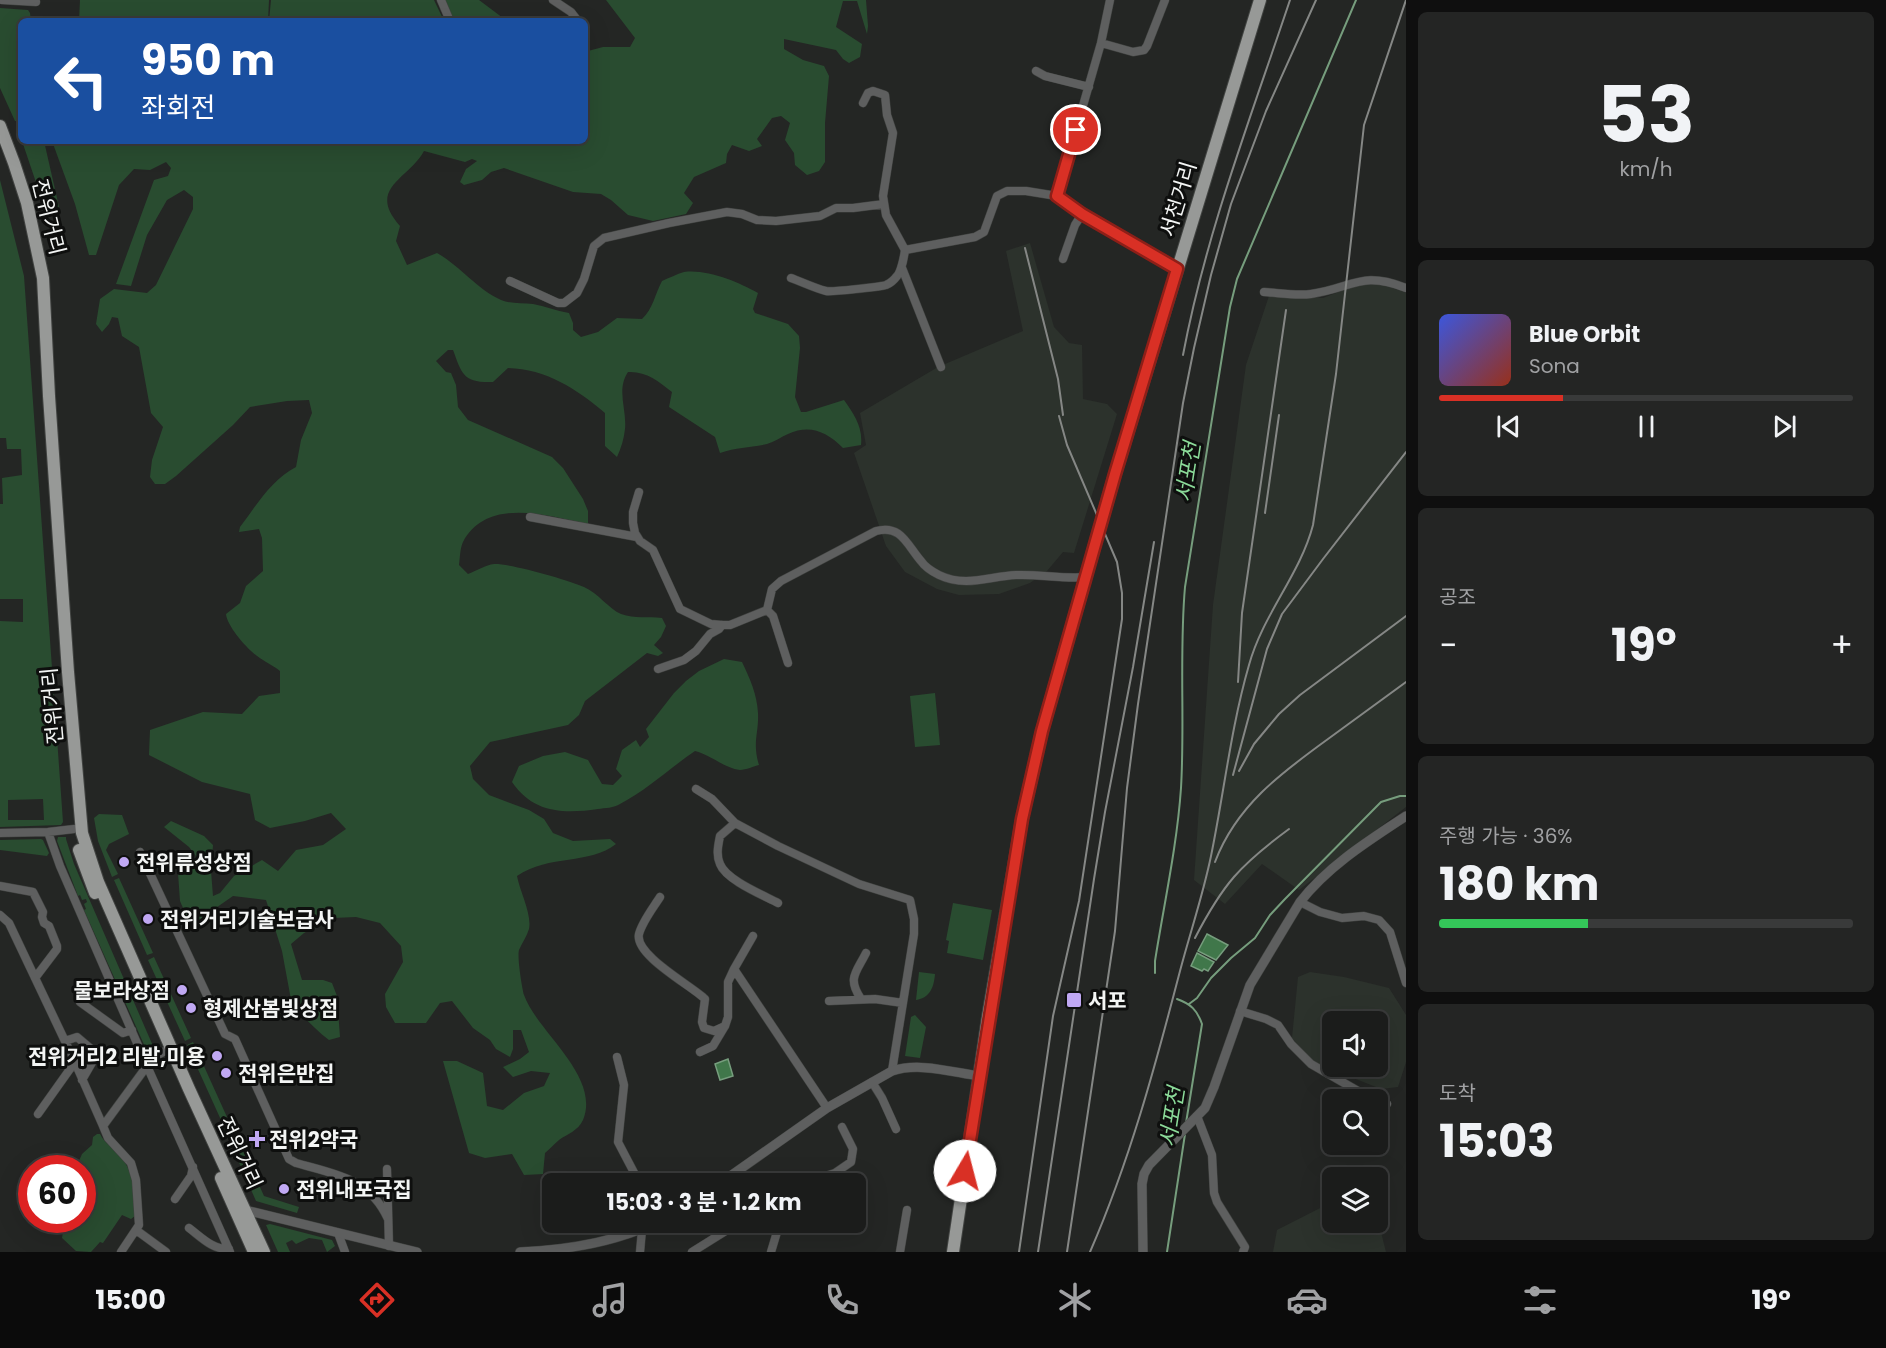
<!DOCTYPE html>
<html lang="ko">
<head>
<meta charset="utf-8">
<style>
  :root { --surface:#1b1c1b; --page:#242524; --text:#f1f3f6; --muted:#a0a1a3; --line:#393a3a; --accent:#d93025 }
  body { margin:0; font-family:Poppins,"Noto Sans KR",sans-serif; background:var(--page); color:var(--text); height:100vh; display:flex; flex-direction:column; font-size:22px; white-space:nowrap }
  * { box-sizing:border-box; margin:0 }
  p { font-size:20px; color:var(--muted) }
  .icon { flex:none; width:33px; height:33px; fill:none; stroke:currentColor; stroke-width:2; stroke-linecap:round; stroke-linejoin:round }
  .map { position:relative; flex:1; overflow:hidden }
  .drawer { display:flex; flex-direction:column; gap:12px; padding:12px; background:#0f0f0f; width:480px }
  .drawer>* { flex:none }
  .top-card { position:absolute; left:18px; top:18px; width:570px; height:126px; border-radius:9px; box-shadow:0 6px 24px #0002,0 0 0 2px var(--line); background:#1a4fa0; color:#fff; overflow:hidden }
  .controls { position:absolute; left:1322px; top:1011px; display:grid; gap:12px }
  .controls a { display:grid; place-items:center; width:66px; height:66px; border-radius:9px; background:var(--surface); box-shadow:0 6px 24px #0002,0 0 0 2px var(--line); font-size:30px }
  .speed { position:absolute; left:18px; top:1155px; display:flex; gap:12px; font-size:30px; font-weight:700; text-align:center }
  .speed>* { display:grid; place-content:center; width:78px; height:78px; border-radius:50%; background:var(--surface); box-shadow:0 6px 24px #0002,0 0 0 2px var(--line); line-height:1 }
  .speed .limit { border:9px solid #d22; background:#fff; color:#111 }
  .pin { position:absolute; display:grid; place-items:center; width:51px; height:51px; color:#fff; margin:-26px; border:3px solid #fff; border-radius:50%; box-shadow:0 2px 6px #0007 }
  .me { position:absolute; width:66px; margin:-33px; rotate:8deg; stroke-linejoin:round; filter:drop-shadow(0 0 4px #0008) }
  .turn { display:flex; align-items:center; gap:21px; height:126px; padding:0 24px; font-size:27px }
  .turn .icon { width:78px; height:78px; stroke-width:2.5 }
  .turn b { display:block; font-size:42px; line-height:51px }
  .big { font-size:45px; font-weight:700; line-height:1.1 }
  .drawer .card { flex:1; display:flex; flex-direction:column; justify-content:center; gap:9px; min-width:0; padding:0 21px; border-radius:9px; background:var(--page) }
  .drawer .dial { align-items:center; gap:0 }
  .dial b { font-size:78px; line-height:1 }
  .song { display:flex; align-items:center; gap:18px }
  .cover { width:72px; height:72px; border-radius:9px; background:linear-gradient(135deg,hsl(230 70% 55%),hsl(10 70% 35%)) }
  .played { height:6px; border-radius:3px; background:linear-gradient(90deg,var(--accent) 30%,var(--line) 30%) }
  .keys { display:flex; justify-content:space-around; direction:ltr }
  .heat { display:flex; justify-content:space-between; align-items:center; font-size:33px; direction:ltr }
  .charge { height:9px; border-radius:4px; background:linear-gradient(90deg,#34c759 36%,var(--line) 0) }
  .trip { position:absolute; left:542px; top:1173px; width:324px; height:60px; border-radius:9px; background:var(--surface); box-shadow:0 6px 24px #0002,0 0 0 2px var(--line); font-weight:700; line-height:60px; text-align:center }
  .tab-bar { display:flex; height:96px; justify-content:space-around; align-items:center; background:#0b0b0b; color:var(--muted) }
  .tab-bar .icon { width:42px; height:42px }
  .tab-bar .on { color:var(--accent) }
  .tab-bar b { font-size:27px; color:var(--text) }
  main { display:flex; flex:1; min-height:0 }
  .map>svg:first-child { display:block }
  .built { fill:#2c322c; fill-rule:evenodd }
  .green { fill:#294c30; fill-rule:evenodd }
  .water { fill:#40774a; stroke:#769d7d; stroke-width:1.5 }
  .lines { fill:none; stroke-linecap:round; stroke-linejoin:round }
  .stream { stroke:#769d7d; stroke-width:2 }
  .minor-casing { stroke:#414341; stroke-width:9 }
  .tertiary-casing { stroke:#414341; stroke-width:10 }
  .primary-casing { stroke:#414341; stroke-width:14 }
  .minor { stroke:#5e5f5f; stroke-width:8 }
  .tertiary { stroke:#5e5f5f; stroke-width:9 }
  .primary { stroke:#979997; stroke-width:12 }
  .rail { stroke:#858785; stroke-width:2 }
  .route-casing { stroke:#8d1f18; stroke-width:15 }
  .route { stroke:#d93025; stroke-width:10 }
  .poi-dot { fill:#c0a8f3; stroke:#0e0f0e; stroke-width:2 }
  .labels { text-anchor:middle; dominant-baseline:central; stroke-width:6; stroke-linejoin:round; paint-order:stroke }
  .street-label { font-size:21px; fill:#f3f5f4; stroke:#0e0f0e }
  .poi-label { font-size:21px; font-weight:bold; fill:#f3f5f4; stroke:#0e0f0e; text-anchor:start }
  .water-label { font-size:22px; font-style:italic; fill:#8bdb99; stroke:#0e0f0e }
</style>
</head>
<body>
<main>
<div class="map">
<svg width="1406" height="1252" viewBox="0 0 1406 1252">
  <rect width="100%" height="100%" fill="#242624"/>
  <path class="built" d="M1030 243 1054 327 1069 343 1082 345 1083 399 1107 404 1117 414 1074 553 1063 552 1047 571 1030 583 999 594 959 595 937 589 905 572 886 546 854 453 866 445 860 413 938 367 1023 331 1006 251Z
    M1364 282 1383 284 1406 293V807L1299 890 1262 864 1225 904 1194 880 1213 605 1246 365 1269 296 1323 298Z
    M1310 972 1344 977 1389 988 1406 1015V1062L1398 1087 1381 1089 1313 1062 1292 1038 1298 977ZM1332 1022H1377V1066H1332Z
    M1332 1202V1222H1377V1216L1386 1252H1273L1277 1230Z"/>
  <path class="green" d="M80 0H269L268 21H79Z
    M271 0H434L444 21H269Z
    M444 0H479L507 21H455Z
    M606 0H866L868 26 867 34 857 1H843L836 27 862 44 860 57 849 63 843 59 836 50 784 39V49L803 60 824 66 829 76 825 123V162L819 171 807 175 795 165 794 153 785 140 790 123 781 116 772 118 757 139 762 146 749 151 732 145 727 154 726 163 694 177 684 193 693 203 686 214 653 221 628 215 611 200 601 194 573 192 504 168 491 172 482 180 464 185 460 182 466 169 477 161 472 159 465 162 424 151C409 179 366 188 400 226L396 241 407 265 437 253C460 266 477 289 501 300 511 304 522 303 533 304 545 306 556 311 569 313L573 323V330L581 337 598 332 617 318 642 319C653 309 655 294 662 281 669 278 677 274 684 272 708 269 738 282 758 293L753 309 755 313 788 324 799 336 800 348 795 397 801 412H806L844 400C854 414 863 427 861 445L843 448C827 432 810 424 788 434 781 437 774 442 767 444 750 448 737 447 720 453L715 437 669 407 672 392C658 381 646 371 628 372 616 390 627 409 625 429 624 439 621 448 617 457L605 446V413C577 389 546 369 508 368L493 382C463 383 462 374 453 350H448L436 361 446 372 451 373 456 385 458 407 468 420 552 457 563 468 583 499 588 511V524C548 516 488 496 463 542 460 548 460 558 459 565L468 574C476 571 486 565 494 564 509 563 569 580 584 587 598 593 609 609 621 614 635 619 648 616 662 618L666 626 661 637 654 645 663 653 658 656 647 653 585 701 579 715 568 725 490 742 470 766 473 779 489 795 529 810 544 819 553 833 573 841 610 839 616 844C590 865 549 854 517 876 520 892 532 914 529 929 527 936 522 943 519 950 517 957 522 988 524 995 537 1032 601 1076 583 1120 578 1131 567 1134 559 1140 554 1144 550 1149 545 1153L543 1174 524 1175 512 1154 485 1158 469 1153 443 1061H457L483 1073 487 1106 503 1110 524 1093 544 1086 550 1073 531 1071 513 1077 503 1067 520 1059 529 1052 521 1030H513V1049L510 1057 496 1049 490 1040 473 1028 452 1001 440 1003 426 1023H395L386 1007 385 994 403 962 401 946 380 923 356 917 333 918 304 933 291 944 302 980H323L332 983 337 996 340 1037 329 1040C315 1030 305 1017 292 1005L282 951 266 900 233 896 200 919 189 922 180 901 178 873 194 863 196 856 189 847 164 827 171 821 204 836 213 845 211 871 213 896 220 893 234 876 262 860 278 871 296 850 323 845 346 829 331 813 305 821 270 828 255 820 250 794 202 782 149 755 150 730 203 712 242 714 259 696 280 693V671C274 666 269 664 263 660 251 654 227 627 226 614L240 603 246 586 263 571 262 538 259 529 239 532 240 527C256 506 271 480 296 467L301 440 312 413 309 400 287 401 250 407 233 425 176 476 165 484H155L150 477 152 460 163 427 151 413 139 347 122 336 118 318 112 317 109 324 102 332 96 324 100 299 114 289 147 293 156 285 193 209V197L184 190 167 200 147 235 131 286 116 284 154 180 168 176 171 168 166 162 150 170 134 169 119 185 96 255H89L75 204 52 141H585V58L588 51 603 47H630L635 38Z
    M0 8 28 10 30 13 31 21H21V121H15L0 88Z
    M22 141H44L59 207 44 206Z
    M0 180 24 276 63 822 61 825 0 827V621L23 622V599H0V504H3L2 478 22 475 21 449H7L6 438H0ZM43 799 44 820H8V800Z
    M724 659 742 662C750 679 757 694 758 713 759 733 752 743 759 765 754 766 746 770 740 770 724 768 711 755 695 751 670 768 647 790 620 804 614 808 605 808 598 809 563 814 533 813 512 782L519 766 543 756 565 752 588 760 602 784 613 785 622 776 616 769 622 750 636 740 640 747 649 737 646 729 674 693 686 681 699 671Z
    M935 693 940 745 915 747 910 696Z
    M99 814 122 815 129 834 109 844 106 850 118 874 112 877 98 841 94 818Z
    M58 837H66V839L74 864 153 1046 150 1052 146 1049 84 910 86 909 84 904 87 902 86 899 82 900 80 895 78 896 57 841Z
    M41 839 43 840 49 853 47 856 0 850V840Z
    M119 878 153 953 147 955 114 880Z
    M953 903 992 910 983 960 947 953 949 941 946 940Z
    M154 957 191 1038 185 1041 148 960Z
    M919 972 935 974C934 987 930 998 916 1000Z
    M915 1015 926 1027 920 1058 905 1056 911 1017Z
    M193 1042 227 1117 221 1120 187 1045Z
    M230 1121 264 1196 299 1207 297 1213 256 1201 222 1124Z
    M97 1134H100C105 1144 113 1147 120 1155 135 1174 134 1193 135 1216L131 1219 122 1215 103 1243 100 1242 91 1252 76 1251 62 1238 65 1220H82V1168H76L82 1154 92 1145 93 1137Z
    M270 1224 332 1240 335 1246 327 1252 322 1240 309 1238 296 1244 292 1240 286 1243 290 1252H278L266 1225Z"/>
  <path class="water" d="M1207 934 1228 945 1216 960 1198 951Z
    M1197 953 1214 962 1208 971 1204 969 1202 971 1191 966Z
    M728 1059 733 1076 720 1080 715 1064Z"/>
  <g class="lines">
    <path class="stream" d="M1155 973V961C1164 904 1177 846 1181 788 1185 721 1179 654 1185 587L1230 307 1237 279 1356 0
      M1177 999C1191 1004 1197 1010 1202 1024L1186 1123
      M1189 1004 1197 998 1211 978 1231 958 1255 938 1270 915 1285 899 1381 802 1400 796H1406
      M1167 1252 1185 1134"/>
    <defs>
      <path id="minor" d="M2 0 36 2
        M441 0 450 21
        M553 0 571 12 578 21
        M1101 43 1133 52 1144 50 1147 46 1165 0
        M1036 71 1045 76 1089 87
        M863 103 868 93 873 91 885 95 887 115 893 133 883 196 886 215 905 250 975 237 984 232 997 196 1007 191H1026L1057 196 1082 214 1177 269
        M1057 196 1101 43 1110 0
        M1063 259 1075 225 1082 214
        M902 268 941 367
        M791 278C802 282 814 288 826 291 832 292 879 287 886 285 891 283 894 280 897 276 901 272 904 257 905 250
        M510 281 558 303H564L577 293 584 279 594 246 604 238 669 223 727 212 742 214 757 220 776 221 820 216 836 208H853L884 204
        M1264 292C1280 293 1296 296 1311 294 1353 288 1361 270 1406 288
        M639 492 633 512V523L635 533 640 541 653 550 680 609 711 624 722 625H730L767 610 772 589 781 581 876 531C901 524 907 545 921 561 925 567 933 572 939 575 966 588 990 576 1016 575 1040 574 1062 579 1086 577
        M530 517 637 537
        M767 610 773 616 788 663
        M658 669 684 660 696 651 710 634 719 629 722 625
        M696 789 712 799 735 823
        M48 832 60 866 147 1066 154 1057 165 1051
        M0 833 48 832 74 829
        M140 852 225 1034 235 1039 289 1159 296 1163C334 1174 370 1178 388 1219
        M0 886 33 892 43 912 42 917 44 923 49 926 57 946V949L35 978
        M660 897C653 908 642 922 639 934 634 955 692 986 705 999L702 1022 704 1028 714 1031 725 1026
        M1300 902 1320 912 1342 918 1364 916 1379 920 1390 932 1406 983
        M778 903C763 895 726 880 720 864 716 855 718 846 720 836L735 823 778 846 859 884 910 900 914 919V934L892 1071
        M0 915 9 923 73 1058 103 1126 147 1066 230 1252
        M753 936 734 969 827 1108
        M861 999C847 978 856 973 866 953
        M829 1001 875 999 903 1003
        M80 1002 123 1033 132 1030
        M1240 1011 1266 1019 1278 1025 1291 1044 1311 1064 1358 1091 1387 1104
        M65 1041 77 1037 97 1054 82 1080
        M700 1052 713 1046 725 1026 728 1017V982L734 969
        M617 1057 624 1085 618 1142 640 1184
        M872 1082 882 1098 896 1129
        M38 1114 75 1062
        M1197 1116 1212 1155 1214 1193 1217 1202 1245 1247 1243 1252
        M103 1126 108 1138 131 1163 136 1180 139 1225 121 1252
        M387 1169 389 1246
        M800 1184 835 1173 851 1162 853 1149 842 1127
        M175 1199 191 1176 193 1167
        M189 1228C201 1237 213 1250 229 1249
        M136 1230 166 1252
        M338 1233 345 1252
        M640 1252 642 1230
        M692 1252 740 1222
        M771 1252 780 1222
        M900 1252 907 1210"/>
      <path id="tertiary" d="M719 1184 827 1108 892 1071C919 1062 951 1072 979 1076
        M245 1210 417 1252
        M520 1252C566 1250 616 1242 657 1222
        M1143 1252 1142 1184 1144 1174 1149 1165 1205 1108 1214 1087 1250 985 1300 902C1328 866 1368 841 1406 816"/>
      <path id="primary" d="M0 126 14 163 27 203 43 278 49 396 68 672 82 833 98 882 189 1089 264 1252
        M79 850 95 893
        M221 1178 254 1252
        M953 1252 988 1017 1022 819 1042 731 1115 474 1260 0"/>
    </defs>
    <use href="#minor" class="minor-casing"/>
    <use href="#tertiary" class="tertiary-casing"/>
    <use href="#primary" class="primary-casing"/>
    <use href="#minor" class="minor"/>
    <use href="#tertiary" class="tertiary"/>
    <use href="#primary" class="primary"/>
    <path class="rail" d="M1025 248 1058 379 1063 415
      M1183 355C1206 233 1251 117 1290 0
      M1265 513 1279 415
      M1238 682 1242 613 1286 310
      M1239 771 1254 744 1279 714 1300 695 1406 616
      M1233 775 1267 649 1282 614 1323 559 1406 452
      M1215 862C1236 806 1281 773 1328 739 1354 720 1380 701 1406 682
      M1195 938C1223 884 1240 865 1289 829
      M1019 1252 1053 1016 1079 901 1122 619V593L1117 562 1067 445 1059 416
      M1038 1252 1094 879 1105 812 1133 667 1154 542
      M1067 1252 1115 931 1127 788 1138 704 1183 403 1194 348 1211 275 1231 204 1266 111 1316 0
      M1090 1252C1130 1160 1155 1067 1180 971 1190 933 1203 895 1211 856 1224 793 1231 727 1249 665 1263 614 1300 575 1313 525L1336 374 1364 125 1406 0"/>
  </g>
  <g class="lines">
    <defs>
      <path id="route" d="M965 1171 1022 819 1042 731 1115 474 1177 269 1082 214 1057 196 1076 130"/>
    </defs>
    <use href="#route" class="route-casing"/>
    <use href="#route" class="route"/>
  </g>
  <g class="poi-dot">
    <circle cx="124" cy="862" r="6"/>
    <circle cx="148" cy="919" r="6"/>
    <circle cx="182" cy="990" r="6"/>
    <rect x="1066" y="992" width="16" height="16" rx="3"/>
    <circle cx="191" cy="1008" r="6"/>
    <circle cx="217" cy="1056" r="6"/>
    <circle cx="226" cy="1073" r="6"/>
    <path d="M254 1130h6v6h6v6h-6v6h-6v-6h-6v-6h6z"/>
    <circle cx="284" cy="1189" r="6"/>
  </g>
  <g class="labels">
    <g class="street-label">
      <text transform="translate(1178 199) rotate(-73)">서천거리</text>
      <text transform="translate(49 217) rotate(76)">전위거리</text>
      <text transform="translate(52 706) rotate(-95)">전위거리</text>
      <text transform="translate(240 1153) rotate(65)">전위거리</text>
    </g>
    <g class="poi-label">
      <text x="136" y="862">전위류성상점</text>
      <text x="160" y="919">전위거리기술보급사</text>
      <text x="170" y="990" text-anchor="end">물보라상점</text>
      <text x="1088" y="1000">서포</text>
      <text x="203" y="1008">형제산봄빛상점</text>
      <text x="205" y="1056" text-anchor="end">전위거리2 리발,미용</text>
      <text x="238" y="1073">전위은반집</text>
      <text x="269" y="1139">전위2약국</text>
      <text x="296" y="1189">전위내포국집</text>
    </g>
    <g class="water-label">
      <text transform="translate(1188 472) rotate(-81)">서포천</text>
      <text transform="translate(1172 1117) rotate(-81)">서포천</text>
    </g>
  </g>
</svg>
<div class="controls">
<a><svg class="icon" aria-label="sound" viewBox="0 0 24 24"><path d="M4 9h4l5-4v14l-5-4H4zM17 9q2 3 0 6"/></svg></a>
<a><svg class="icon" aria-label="search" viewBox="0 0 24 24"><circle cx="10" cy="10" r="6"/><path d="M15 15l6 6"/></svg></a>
<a><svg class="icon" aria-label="layers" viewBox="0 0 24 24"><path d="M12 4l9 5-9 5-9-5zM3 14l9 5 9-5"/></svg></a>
</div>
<div class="speed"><div class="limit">60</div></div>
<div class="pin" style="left:1076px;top:130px;background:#d93025"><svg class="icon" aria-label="arrive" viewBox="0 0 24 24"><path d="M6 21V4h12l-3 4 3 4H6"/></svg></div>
<svg class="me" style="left:965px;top:1171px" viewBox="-20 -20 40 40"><circle r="19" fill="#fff"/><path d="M0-13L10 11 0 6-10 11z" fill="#d93025"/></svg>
<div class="trip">15:03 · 3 분 · 1.2 km</div>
<div class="top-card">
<div class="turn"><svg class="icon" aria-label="left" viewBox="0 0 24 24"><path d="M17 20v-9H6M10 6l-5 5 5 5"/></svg><div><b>950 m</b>좌회전</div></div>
</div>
</div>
<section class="drawer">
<div class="card dial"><b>53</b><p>km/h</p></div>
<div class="card">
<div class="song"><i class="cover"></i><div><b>Blue Orbit</b><p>Sona</p></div></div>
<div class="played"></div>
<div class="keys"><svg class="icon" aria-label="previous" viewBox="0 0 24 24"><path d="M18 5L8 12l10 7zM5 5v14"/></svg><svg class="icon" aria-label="pause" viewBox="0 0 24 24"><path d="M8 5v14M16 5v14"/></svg><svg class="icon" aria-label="next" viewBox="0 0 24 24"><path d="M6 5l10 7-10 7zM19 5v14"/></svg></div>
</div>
<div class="card"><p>공조</p>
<div class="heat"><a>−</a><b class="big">19°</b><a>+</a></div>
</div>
<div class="card"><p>주행 가능 · 36%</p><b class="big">180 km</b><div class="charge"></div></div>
<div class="card"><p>도착</p><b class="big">15:03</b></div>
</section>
</main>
<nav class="tab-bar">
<b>15:00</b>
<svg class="icon on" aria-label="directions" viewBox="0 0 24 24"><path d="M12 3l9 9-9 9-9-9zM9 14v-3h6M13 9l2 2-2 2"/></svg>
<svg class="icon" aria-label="music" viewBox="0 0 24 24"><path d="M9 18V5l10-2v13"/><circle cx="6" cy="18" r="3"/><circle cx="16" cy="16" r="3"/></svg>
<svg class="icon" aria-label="phone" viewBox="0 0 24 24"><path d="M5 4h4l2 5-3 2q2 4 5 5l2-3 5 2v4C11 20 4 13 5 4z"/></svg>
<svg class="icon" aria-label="climate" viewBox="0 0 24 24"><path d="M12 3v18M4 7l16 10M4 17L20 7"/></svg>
<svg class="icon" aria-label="car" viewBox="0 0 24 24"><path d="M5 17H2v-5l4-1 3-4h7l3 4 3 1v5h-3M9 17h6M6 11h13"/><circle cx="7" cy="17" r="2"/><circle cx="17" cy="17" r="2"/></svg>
<svg class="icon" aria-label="filters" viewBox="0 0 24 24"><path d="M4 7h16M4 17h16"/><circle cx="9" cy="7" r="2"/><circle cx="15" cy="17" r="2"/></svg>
<b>19°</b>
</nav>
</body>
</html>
